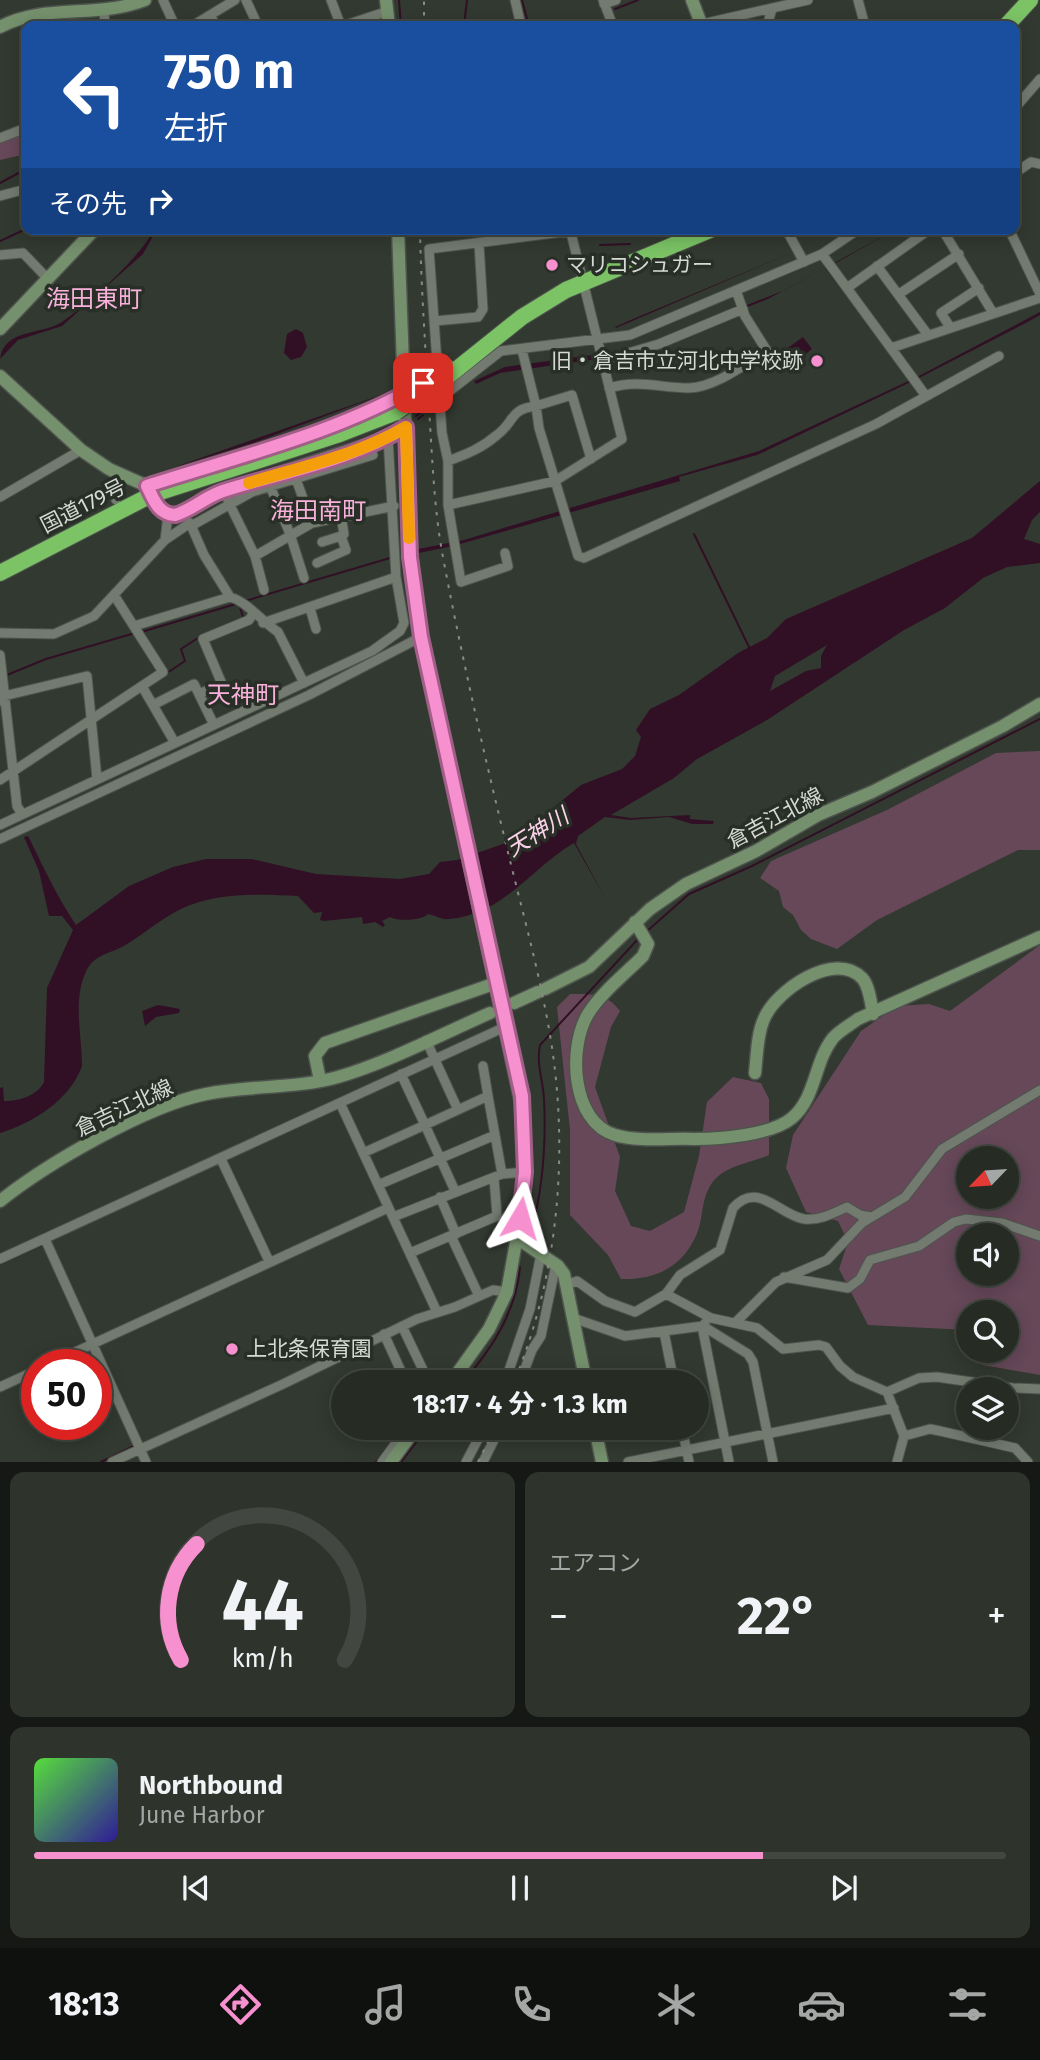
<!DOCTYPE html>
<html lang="ja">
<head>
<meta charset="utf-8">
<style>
  :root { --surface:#262b24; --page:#2e332c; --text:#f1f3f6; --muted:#a4a7a6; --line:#424741; --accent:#f790cf }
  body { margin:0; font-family:"Fira Sans","Noto Sans JP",sans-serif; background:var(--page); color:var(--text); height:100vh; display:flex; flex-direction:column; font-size:26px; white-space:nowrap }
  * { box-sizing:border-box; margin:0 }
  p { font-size:23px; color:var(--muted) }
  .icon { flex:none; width:38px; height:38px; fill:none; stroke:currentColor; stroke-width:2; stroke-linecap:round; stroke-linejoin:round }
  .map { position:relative; height:1462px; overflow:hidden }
  .panel { display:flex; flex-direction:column; gap:10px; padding:10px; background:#151814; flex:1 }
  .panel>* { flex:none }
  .banner { position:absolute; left:21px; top:21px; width:999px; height:214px; border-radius:14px; box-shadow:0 4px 18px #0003,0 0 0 2px var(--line); background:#1a4fa0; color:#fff; overflow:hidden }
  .needle { width:46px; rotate:245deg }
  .tools { position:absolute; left:956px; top:1146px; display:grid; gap:14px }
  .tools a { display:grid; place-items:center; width:63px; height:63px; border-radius:50%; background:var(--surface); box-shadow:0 4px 18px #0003,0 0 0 2px var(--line); font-size:35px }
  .speed { position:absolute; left:21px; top:1349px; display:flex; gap:14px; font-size:35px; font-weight:700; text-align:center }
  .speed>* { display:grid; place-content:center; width:91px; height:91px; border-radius:50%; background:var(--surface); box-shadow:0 4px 18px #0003,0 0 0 2px var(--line); line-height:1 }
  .speed .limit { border:10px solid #d22; background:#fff; color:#111 }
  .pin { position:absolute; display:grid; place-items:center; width:60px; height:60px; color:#fff; margin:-30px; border-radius:14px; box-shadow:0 4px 10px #0006 }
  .me { position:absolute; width:77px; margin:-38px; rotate:7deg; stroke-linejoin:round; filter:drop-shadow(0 0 5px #0008) }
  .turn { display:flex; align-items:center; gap:24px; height:147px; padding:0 28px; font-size:32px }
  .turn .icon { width:91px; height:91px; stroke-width:2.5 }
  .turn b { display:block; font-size:49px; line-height:60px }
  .then { display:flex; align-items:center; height:66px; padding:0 28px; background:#0003; gap:14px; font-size:26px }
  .big { font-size:52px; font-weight:700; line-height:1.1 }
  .panel .card { flex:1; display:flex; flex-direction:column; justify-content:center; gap:10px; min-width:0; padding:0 24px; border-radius:14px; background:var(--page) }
  .panel .dial { align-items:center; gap:0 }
  .dial svg { height:182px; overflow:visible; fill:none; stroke:var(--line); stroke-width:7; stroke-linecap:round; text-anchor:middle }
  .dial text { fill:var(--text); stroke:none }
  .song { display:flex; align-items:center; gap:21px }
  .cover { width:84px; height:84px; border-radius:10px; background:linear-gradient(135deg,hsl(110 70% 55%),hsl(250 70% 35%)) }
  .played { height:7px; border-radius:4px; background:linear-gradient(90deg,var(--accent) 75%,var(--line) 75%) }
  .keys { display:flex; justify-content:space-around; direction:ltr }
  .heat { display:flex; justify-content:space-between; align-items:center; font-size:38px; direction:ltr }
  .panel .tiles { flex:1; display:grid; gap:10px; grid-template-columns:1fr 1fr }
  .card:last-child { grid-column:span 2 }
  .trip { position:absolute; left:331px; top:1370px; width:378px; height:70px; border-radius:35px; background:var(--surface); box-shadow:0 4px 18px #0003,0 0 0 2px var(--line); font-weight:700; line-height:70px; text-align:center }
  .dock { display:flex; height:112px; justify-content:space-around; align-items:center; background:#0f110e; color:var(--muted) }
  .dock .icon { width:49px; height:49px }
  .dock .current { color:var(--accent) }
  .dock b { font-size:32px; color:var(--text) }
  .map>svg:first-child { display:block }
  .green { fill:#664859; fill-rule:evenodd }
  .water { fill:#311025; fill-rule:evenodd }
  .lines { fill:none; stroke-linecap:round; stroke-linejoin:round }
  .stream { stroke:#311025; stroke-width:2 }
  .street-casing { stroke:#4e544d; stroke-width:11 }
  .secondary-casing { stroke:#4e544d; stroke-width:15 }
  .highway-casing { stroke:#4e544d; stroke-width:18 }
  .street { stroke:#737a70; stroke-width:9 }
  .secondary { stroke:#75906d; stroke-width:12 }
  .highway { stroke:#7bc365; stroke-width:16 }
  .rail { stroke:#878c85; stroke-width:2; stroke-dasharray:3.5 7; stroke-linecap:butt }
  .highway-bridge-casing { stroke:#4e544d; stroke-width:18; stroke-linecap:butt }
  .highway-bridge { stroke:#7bc365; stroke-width:16 }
  .route-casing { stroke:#a15e87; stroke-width:18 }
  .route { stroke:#f790cf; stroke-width:12 }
  .slow { stroke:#f59e0b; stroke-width:12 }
  .poi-dot { fill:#f790cf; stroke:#282f26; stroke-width:2.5 }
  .labels { text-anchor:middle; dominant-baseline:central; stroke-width:7; stroke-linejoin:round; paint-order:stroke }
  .poi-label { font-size:21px; fill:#d5dad4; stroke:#282f26; text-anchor:start }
  .street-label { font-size:21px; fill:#d5dad4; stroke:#282f26 }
  .water-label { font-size:23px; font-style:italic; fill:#fbd2e9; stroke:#282f26 }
  .quarter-label { font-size:24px; fill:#f9b1db; stroke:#282f26 }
</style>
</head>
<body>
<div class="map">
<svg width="1040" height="1462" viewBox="0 0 1040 1462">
  <rect width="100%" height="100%" fill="#323930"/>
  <path class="green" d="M26 130V154L0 160V135Z
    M1040 751V850H1018L877 920 837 949 811 939 801 930 793 915 783 907 779 891 760 878 771 861 887 810 996 753Z
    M1040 945V1375L983 1365 979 1351H1006V1312H968V1330L868 1325 839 1269 848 1242 838 1221 806 1212 786 1168 793 1135 861 1031 897 1006 929 1004 950 1011ZM968 1158H1006V1197H968ZM968 1236H1006V1274H968Z
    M570 994C592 994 607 993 620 1011L611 1027 595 1087 620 1157 615 1191 631 1226 650 1231 684 1212 699 1156 707 1102 733 1077 761 1083 769 1099V1155C749 1164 721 1165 709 1188 701 1202 703 1221 696 1236 681 1268 655 1280 621 1279L608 1255 570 1215V1130L557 1007Z"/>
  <path class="water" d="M154 229H157L143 254 62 326 18 340 0 359C4 328 43 335 62 322 88 304 142 256 154 229Z
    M896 229 827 268 859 313 825 268 768 299 659 342 597 359 500 373 476 384 474 381 505 367 614 352 659 340 785 290Z
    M793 252 616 328 615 327 633 319Z
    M1040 312V315L1024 324 917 379 757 455 679 477 680 481 453 546 414 554 413 550 464 540 759 451 917 377Z
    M296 329 303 333 307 347 301 357 291 360 284 353 287 334Z
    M803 337 812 349 791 365 782 352Z
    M392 391 256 442 172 468Z
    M1040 481V512L1032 520 1024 539 1040 544V563L1007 567 983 578 945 608 904 630 767 720 697 759 674 778 611 815 631 818 690 815V819L714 821 713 824H692L669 817 630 820 605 817 578 836 576 844 605 898 574 843C531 868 503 915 449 919 441 920 435 915 428 914 423 920 399 922 390 917L382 921 385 925 383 927 375 922 363 924 362 917 324 921 320 920 322 912 314 913 298 896C260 894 216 892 181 909 162 918 145 933 127 944 110 955 93 953 85 974 73 1001 82 1037 82 1066 70 1100 33 1123 0 1133V1088L3 1087 4 1101C19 1101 37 1096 44 1082L47 988 73 930 62 916H49L39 871 24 837 28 836C43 866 57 897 76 925L129 886 173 867 206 859H252L316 874 400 879 429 874 440 862 457 860 514 840 581 785 622 769 635 756 641 737 636 730 650 709 679 695 738 653 767 638 786 619 972 538ZM827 645 821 656V668L806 671 770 691 775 676Z
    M158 1005 180 1009 179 1013 156 1017 145 1026 142 1011Z"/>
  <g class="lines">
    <path class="stream" d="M399 0 401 26
      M522 0 529 26
      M615 9 638 0
      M464 26 467 0
      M0 183 26 169
      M0 241 26 229
      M600 245 630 244
      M416 416 420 413
      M418 419 423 415
      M694 534 749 647
      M245 601 390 558
      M240 607 243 617
      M141 632 236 604
      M167 673 185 661 181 649 201 636
      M7 675 46 659 135 633
      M646 932 689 894 752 866 1040 719
      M532 1228C543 1187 546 1141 544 1099 543 1080 536 1064 540 1045L639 938
      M0 1264 44 1244
      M38 1365 46 1361
      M463 1382C492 1349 516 1312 520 1267
      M101 1462 134 1446
      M376 1462 402 1428
      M401 1462 427 1428"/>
    <defs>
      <path id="street" d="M163 0 175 26
        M246 0 258 26
        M331 0 341 26
        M515 0 521 26
        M603 0 613 26
        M858 0 865 26
        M604 4 616 0
        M104 10 105 26
        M210 15 216 26
        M192 26 235 0
        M343 26 388 11
        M693 26 808 0
        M767 26 772 9
        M1015 108 1040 79
        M0 138 26 128
        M1015 173 1031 162 1040 164
        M0 196 26 189
        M570 229 622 439 555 481 448 505V461L442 433 429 249 570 231
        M786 229 804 262
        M942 229 993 313
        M1009 229 1040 294
        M822 254 926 396
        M0 255 23 253 48 279
        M877 266 928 335
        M847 288 930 229
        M899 294 959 254
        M435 321 478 317 483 309 479 244
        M950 327 941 313 979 288
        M891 348 1040 298
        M601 361 659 344 743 309
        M609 388C640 379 659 388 689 388 716 387 745 364 767 351L745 316 736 290
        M441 398 501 351 630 335 822 254 859 229
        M591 459 572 395 536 406 539 428 578 556 584 558 876 424 999 356
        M448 461C467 454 482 448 497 435 515 422 509 409 536 406L522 350
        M113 473 120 484 116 500
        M296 479 312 523
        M268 481 290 534 304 578
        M0 497 81 450
        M228 501 255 556 264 590
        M448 505 461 582 508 566 505 553
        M191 526 252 492 373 455
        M165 540 190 523 204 555 230 597
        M322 542 341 536
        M255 556 312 523 394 506
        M317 563 346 550 341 536 344 534 341 516
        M310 608 316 629
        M263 623 396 577
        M134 626 230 597C246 601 264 623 278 632L304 683
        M0 633 54 634 94 616 165 540 168 515
        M0 655 17 806 22 814
        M143 688 175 743
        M199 694 222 684 203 639 249 620 253 614
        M0 701 4 696 87 676 97 779
        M153 705 194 684 214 725
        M0 780 163 672 114 595
        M0 825 372 651 400 631 404 623 396 577 388 438
        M0 839 309 695 421 637
        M426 1040 458 1110
        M483 1066 488 1096
        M341 1105 437 1312
        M363 1153 425 1125 401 1074
        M221 1159 269 1261
        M378 1185 495 1135
        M455 1191 425 1125 488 1096 502 1174
        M440 1197 456 1234
        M393 1217 502 1174 525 1172
        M451 1236 479 1296
        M45 1239 146 1462
        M410 1253 497 1216 494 1178
        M0 1259 507 1026
        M784 1277 848 1288 860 1279 870 1260 919 1246 954 1222 966 1219 1002 1223 1040 1236
        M568 1284 577 1281 605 1301 635 1312 666 1294 680 1275 720 1250 733 1208C758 1180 779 1215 804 1219 819 1221 834 1213 847 1207L860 1215 871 1217
        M666 1294 711 1318 757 1328 783 1349 819 1345 826 1347 840 1366 853 1377 887 1392 904 1436 897 1462
        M573 1318 625 1336 703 1326 748 1354 753 1362 773 1462
        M737 1321 776 1282 827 1260 862 1223 905 1197 942 1149 1040 1090
        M705 1323 703 1331 729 1462
        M402 1326 423 1370 421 1375 405 1381
        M664 1332 674 1382
        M384 1334 406 1382
        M47 1365 388 1208
        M505 1382 530 1309 541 1254
        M520 1382 532 1350 541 1336 556 1264
        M0 1387 37 1370
        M887 1392 919 1378 937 1377 1013 1388 1040 1389
        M682 1428 689 1462
        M904 1436 930 1429 940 1431 1015 1448 1028 1462
        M112 1462 281 1385 417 1319 455 1307 493 1290 507 1292
        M382 1462 407 1428
        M466 1462 484 1428
        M483 1462 500 1428
        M628 1462 894 1408"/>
      <path id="secondary" d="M386 0 389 26
        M692 0 702 26
        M0 27C45 3 97 19 145 0
        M398 229 410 557 424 651 524 1117V1198L507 1292 489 1329 451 1382
        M0 329 95 229
        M0 376 81 450 109 469 147 486 156 505 168 515 180 514 205 497 388 438 406 427
        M635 922 648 944 643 956C625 974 601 993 588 1014 568 1047 571 1122 615 1135 638 1142 670 1138 694 1139 720 1139 772 1135 792 1118 816 1098 814 1062 833 1038 839 1031 850 1025 858 1019L1040 937
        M545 989 589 967 650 909 686 884 756 851 818 815 872 792 1003 726 1040 704
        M514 1003 538 992
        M755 1073C757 1056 757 1034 764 1019 776 990 835 950 862 978 869 985 871 1003 873 1014
        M320 1080 315 1056 325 1043 496 983
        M0 1201C48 1163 146 1106 206 1094 250 1085 296 1089 338 1077 389 1062 442 1034 490 1013
        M517 1238 558 1266 564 1274 586 1382
        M595 1428 602 1462
        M391 1462 416 1428"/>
      <path id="highway" d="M1006 26 1030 0
        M447 377 522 317 566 290 712 229
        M362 415 395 399
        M0 573 151 495 337 435 396 412"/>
    </defs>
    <use href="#street" class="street-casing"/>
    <use href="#secondary" class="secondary-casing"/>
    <use href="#highway" class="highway-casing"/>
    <use href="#street" class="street"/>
    <use href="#secondary" class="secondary"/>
    <use href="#highway" class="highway"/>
    <path class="rail" d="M424 26V0
      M420 229C421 284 425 339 428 394 432 447 433 500 442 552 460 649 482 745 505 840 521 907 540 973 551 1041 569 1155 558 1276 514 1382
      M478 1462 495 1428"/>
    <defs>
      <path id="highway-bridge" d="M395 399 446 366
        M396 412 447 377"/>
    </defs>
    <use href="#highway-bridge" class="highway-bridge-casing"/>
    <use href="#highway-bridge" class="highway-bridge"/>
  </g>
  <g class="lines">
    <defs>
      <path id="route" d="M423 383C338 433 240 456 147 486 154 500 158 514 175 515 192 510 205 497 223 491 283 472 352 460 406 427L410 557 421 637 522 1096 525 1172 520 1218"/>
    </defs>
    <use href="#route" class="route-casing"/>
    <use href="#route" class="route"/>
    <path class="slow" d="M249 483C301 467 359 455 406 427L409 538"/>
  </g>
  <g class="poi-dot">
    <circle cx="552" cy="265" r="7"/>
    <circle cx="817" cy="361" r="7"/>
    <circle cx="232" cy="1349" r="7"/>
  </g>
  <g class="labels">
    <g class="poi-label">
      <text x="566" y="265">マリコシュガー</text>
      <text x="803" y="361" text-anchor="end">旧・倉吉市立河北中学校跡</text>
      <text x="246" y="1349">上北条保育園</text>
    </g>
    <g class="street-label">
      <text transform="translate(83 506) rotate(-27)">国道179号</text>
      <text transform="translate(775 818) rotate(-28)">倉吉江北線</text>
      <text transform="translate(124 1108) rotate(-25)">倉吉江北線</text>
    </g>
    <g class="water-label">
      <text transform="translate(537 832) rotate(-32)">天神川</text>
    </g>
    <g class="quarter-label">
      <text x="94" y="299">海田東町</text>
      <text x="318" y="511">海田南町</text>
      <text x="243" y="695">天神町</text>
    </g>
  </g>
</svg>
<div class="tools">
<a><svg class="needle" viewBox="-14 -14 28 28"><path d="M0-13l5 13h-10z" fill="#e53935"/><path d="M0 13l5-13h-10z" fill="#a4a7a6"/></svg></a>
<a><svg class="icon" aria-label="sound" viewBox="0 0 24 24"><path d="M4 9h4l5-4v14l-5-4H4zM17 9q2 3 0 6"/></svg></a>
<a><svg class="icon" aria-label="search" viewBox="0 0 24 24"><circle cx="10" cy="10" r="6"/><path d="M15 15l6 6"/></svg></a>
<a><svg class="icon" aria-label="layers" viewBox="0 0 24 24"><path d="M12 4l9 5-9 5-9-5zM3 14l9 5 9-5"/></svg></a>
</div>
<div class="speed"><div class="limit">50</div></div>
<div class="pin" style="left:423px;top:383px;background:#d93025"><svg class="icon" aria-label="arrive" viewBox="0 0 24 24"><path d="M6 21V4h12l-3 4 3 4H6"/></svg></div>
<svg class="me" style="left:520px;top:1218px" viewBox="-20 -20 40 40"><path d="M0-17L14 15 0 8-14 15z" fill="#f790cf" stroke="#fff" stroke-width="4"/></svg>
<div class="trip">18:17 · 4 分 · 1.3 km</div>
<div class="banner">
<div class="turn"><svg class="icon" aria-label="left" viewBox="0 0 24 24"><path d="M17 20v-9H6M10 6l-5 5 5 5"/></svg><div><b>750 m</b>左折</div></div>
<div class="then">その先<svg class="icon" aria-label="right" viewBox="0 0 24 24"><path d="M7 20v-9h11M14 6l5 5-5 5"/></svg></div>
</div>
</div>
<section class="panel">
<div class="tiles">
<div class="card dial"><svg viewBox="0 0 100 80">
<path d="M14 69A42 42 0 1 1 86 69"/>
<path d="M14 69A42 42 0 0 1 21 18" stroke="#f790cf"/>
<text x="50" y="56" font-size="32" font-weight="700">44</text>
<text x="50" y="72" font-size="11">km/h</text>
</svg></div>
<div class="card"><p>エアコン</p>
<div class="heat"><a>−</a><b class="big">22°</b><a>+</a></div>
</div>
<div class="card">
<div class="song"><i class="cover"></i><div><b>Northbound</b><p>June Harbor</p></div></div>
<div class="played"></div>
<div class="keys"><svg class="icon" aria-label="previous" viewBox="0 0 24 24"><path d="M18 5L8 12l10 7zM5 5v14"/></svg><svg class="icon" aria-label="pause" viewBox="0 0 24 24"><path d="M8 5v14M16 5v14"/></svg><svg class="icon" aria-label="next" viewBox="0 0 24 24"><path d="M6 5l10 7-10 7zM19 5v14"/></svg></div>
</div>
</div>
</section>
<nav class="dock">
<b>18:13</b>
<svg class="icon current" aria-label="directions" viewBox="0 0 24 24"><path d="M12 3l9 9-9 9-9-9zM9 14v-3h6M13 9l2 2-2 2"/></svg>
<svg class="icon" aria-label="music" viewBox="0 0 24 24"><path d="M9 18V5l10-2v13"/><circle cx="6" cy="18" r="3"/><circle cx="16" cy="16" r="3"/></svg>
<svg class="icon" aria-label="phone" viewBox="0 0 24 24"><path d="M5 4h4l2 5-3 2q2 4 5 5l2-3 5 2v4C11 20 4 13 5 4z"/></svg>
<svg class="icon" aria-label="climate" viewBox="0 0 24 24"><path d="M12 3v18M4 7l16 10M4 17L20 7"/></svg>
<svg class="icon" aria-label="car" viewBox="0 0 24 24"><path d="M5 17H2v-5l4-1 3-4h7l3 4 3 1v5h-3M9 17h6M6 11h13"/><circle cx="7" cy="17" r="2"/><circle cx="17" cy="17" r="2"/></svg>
<svg class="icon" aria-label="filters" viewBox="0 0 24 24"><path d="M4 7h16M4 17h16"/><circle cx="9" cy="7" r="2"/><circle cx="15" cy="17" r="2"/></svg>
</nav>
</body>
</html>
